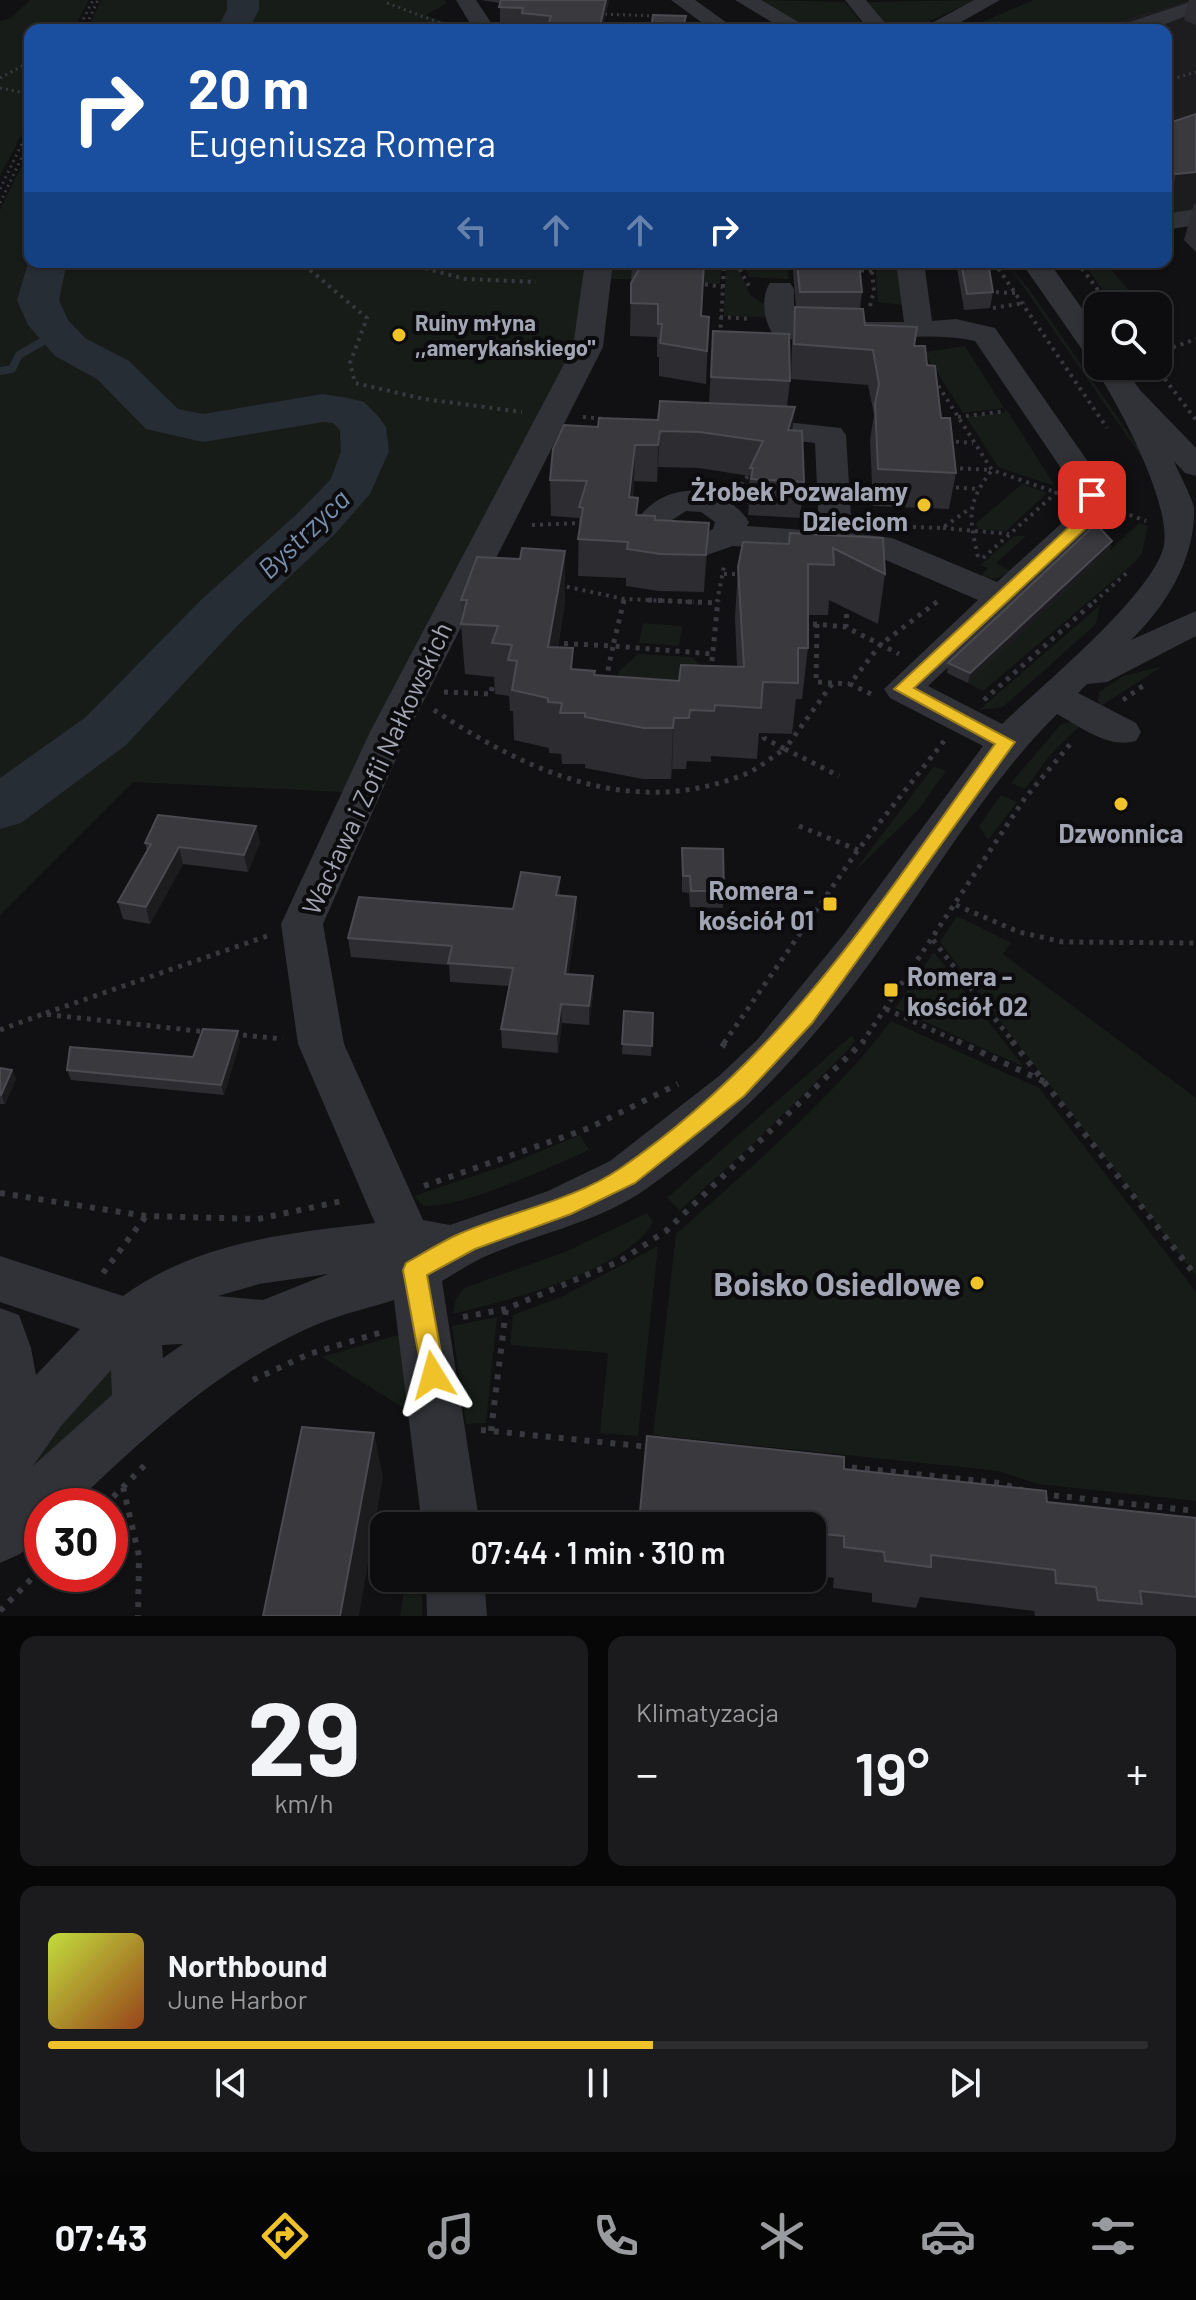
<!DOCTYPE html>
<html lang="pl">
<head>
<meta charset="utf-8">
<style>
  :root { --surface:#0d0c0e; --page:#1b1a1c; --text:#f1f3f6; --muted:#9a9b9e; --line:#2d2c2e; --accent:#f0c22a }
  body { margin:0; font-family:Barlow,sans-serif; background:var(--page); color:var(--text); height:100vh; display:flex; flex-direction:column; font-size:30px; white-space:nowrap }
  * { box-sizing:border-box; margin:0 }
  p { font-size:26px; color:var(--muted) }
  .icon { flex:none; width:44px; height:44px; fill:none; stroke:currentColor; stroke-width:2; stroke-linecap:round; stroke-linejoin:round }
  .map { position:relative; height:1616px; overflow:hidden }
  .sheet { display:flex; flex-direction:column; gap:20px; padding:20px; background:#070708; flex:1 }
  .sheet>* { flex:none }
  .guide { position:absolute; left:24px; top:24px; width:1148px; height:244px; border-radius:16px; box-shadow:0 2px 6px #0004,0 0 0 2px var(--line); background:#1a4fa0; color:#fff; overflow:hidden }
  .fabs { position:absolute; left:1084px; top:292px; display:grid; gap:16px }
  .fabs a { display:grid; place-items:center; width:88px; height:88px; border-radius:16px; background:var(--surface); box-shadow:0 2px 6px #0004,0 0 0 2px var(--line); font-size:40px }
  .speed { position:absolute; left:24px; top:1488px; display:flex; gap:16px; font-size:40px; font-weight:700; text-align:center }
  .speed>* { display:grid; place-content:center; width:104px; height:104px; border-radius:50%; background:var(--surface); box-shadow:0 2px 6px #0004,0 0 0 2px var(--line); line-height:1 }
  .speed .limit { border:12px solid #d22; background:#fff; color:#111 }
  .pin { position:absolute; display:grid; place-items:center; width:68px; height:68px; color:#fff; margin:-34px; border-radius:16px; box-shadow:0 4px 12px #0006 }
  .me { position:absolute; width:88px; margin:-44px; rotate:352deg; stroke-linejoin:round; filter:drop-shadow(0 0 6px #0008) }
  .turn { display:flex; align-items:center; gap:28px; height:168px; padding:0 32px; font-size:36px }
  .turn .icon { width:104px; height:104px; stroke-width:2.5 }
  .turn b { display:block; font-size:56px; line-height:68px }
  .lanes { display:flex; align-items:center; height:76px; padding:0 32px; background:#0003; justify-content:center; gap:40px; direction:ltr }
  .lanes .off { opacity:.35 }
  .big { font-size:60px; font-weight:600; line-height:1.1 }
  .sheet .tile { flex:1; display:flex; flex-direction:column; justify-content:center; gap:12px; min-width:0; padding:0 28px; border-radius:16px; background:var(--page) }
  .sheet .dial { align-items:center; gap:0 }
  .dial b { font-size:104px; line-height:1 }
  .song { display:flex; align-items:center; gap:24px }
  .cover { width:96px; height:96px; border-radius:12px; background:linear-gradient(135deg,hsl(70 70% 55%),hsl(20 70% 35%)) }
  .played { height:8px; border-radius:4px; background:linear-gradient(90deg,var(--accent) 55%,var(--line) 55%) }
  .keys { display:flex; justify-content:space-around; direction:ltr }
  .heat { display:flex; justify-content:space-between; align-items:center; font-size:44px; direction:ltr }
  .sheet .tiles { flex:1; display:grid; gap:20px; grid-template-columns:1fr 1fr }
  .tile:last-child { grid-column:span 2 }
  .trip { position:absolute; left:370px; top:1512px; width:456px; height:80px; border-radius:16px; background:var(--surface); box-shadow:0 2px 6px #0004,0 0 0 2px var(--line); font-weight:600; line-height:80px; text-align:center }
  .menu { display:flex; height:128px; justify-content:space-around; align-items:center; background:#050506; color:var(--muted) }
  .menu .icon { width:56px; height:56px }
  .menu .selected { color:var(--accent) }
  .menu b { font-size:36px; color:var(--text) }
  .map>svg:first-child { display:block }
  .built { fill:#1d1c1f }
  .green { fill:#171c18 }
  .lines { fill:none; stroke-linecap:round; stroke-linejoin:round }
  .stream { stroke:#272d35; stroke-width:8 }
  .river { fill:#272d35; fill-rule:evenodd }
  .path-far3 { stroke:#37393e; stroke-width:3; stroke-dasharray:2 4; stroke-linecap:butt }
  .path-far2 { stroke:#37393e; stroke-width:4; stroke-dasharray:3 5; stroke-linecap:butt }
  .path-far1 { stroke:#37393e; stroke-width:5; stroke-dasharray:4 6; stroke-linecap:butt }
  .path { stroke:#37393e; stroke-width:6; stroke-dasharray:5 8; stroke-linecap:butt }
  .minor { fill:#313237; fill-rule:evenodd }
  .wall { fill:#2d2c30 }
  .shaded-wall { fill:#1c1b1e }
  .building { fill:#39393e; stroke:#4a4a50; stroke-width:2 }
  .route { fill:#f0c22a; stroke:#9c7e1b; stroke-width:2 }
  .poi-dot { fill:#f0c22a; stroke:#0c0b0d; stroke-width:3 }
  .labels { text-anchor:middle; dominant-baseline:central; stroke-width:8; stroke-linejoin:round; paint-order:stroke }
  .far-poi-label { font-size:22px; font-weight:bold; fill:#a2a5b3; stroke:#0c0b0d; text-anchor:start }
  .poi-label { font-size:26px; font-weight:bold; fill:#a2a5b3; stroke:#0c0b0d; text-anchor:end }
  .street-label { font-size:26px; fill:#a2a5b3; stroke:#0c0b0d }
  .water-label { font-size:28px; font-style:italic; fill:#788fae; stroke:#0c0b0d }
  .near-poi-label { font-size:32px; font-weight:bold; fill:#a2a5b3; stroke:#0c0b0d; text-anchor:end }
</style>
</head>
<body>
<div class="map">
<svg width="1196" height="1616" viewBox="0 0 1196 1616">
  <rect width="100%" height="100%" fill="#111012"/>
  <path class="built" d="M1189 0H1196V219L1166 224V30H1086Z"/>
  <path class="green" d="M30 0H89L73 30H30V119L0 176V21L11 18Z
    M101 0H444L447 3 426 15 466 30H251L256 22 243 30H87Z
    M757 0 845 2 864 25 814 30Z
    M975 0 924 24H886L868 2Z
    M1034 0H1189L1086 30H963Z
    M30 148 27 210H30V262H599L588 347 362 793 133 782 0 915V210Z
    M602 262H722L720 284 601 278Z
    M726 262H735L750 295 775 311V318L724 316Z
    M741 262H788V279L749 277Z
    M875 262H898L903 305 878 302Z
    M1105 262 1142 306H1114L1084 264Z
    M1010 267 1029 289 1156 473 1163 521 1156 478Z
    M965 346 1004 408 963 413 924 352Z
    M1008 412 1055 486 998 467 966 417Z
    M1022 484 1047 493 1006 531 978 529 976 523Z
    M1139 523 1148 526 1142 553 1134 563 983 691 968 683Z
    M1014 536H1026L996 563 1011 571 996 579 980 577 988 568 980 565Z
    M1100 605 1096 624 1003 707 979 710Z
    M643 623 682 626 679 646 639 643Z
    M638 654 692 657 706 671 702 687 620 680 618 672Z
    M1163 666 1101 706 1098 701 1099 692 1123 676Z
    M1071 722 1083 723 1050 755 1025 789 1011 783 1061 724Z
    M934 766 946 771 919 809 853 873Z
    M1001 795 1017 802 988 840 979 826Z
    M957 916 1011 943 1003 954 1196 1098V1276L940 942Z
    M934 952 1024 1067 895 1008Z
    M891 1021 1039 1088 1196 1292V1501L1037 1484 999 1471 653 1435 676 1234C751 1167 830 1101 891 1021Z
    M852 1035 855 1041 844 1054 754 1143 680 1210 667 1198Z
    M580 1135 589 1150C558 1164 451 1213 422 1205L414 1196 504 1166Z
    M647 1213 653 1222C627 1271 506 1301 453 1314L456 1299 464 1288 565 1252Z
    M658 1246 638 1436 600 1433 608 1353 510 1345 513 1315 561 1297Z
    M497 1317 486 1423 466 1424 452 1326Z
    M398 1335 405 1355 413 1414 322 1357Z
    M110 1362 116 1396 0 1498Z
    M406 1578H422V1616H400Z"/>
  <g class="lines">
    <path class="stream" d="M0 371 12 369 19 355 57 333"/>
    <path class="river" d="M227 0H259V10L248 30H216L227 10Z
      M30 257V262H67L59 300 68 320 85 338 129 361 178 409 203 414 323 394 348 398 364 402 379 417 386 427 389 451 370 494 335 534 239 624 126 745 21 823 0 829V778L86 717 201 600 299 512 331 479 341 451 340 430 333 423 323 422 203 442 146 429 97 379 55 356 28 325 17 300Z"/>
    <path class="path-far3" d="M387 3 451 27
      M599 14 657 16
      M78 30 93 0
      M84 30 98 0
      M0 78 30 62
      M1166 81 1196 72
      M0 88 30 94
      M0 189 30 127
      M0 203 30 140"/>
    <path class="path-far2" d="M402 262 465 279 536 282
      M736 262 751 290
      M994 262 1107 428
      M1077 262 1110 306
      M310 270 367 318 350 363 355 383 424 399 522 412
      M853 270 872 271
      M697 283 723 287 720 336
      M723 287 724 262
      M988 292 1018 293
      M870 306 874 291 871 262
      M993 308 1025 303
      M720 317 751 319
      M1158 353 1196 339
      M1155 366 1196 420
      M934 379 992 470 1058 493
      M583 417 605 419
      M958 417 1006 411
      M948 441 973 443
      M952 468 992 470
      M948 487 977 489
      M736 491 751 472
      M1122 512 1146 521
      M532 525 582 523V519
      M913 527 942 528 968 510
      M943 528 1009 534
      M978 557C969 517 966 504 992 470
      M983 558 1057 492
      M724 574H743
      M559 585 624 599 694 602
      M623 602 624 599
      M717 602 724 566
      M1094 602 1129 571"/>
    <path class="path-far1" d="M624 600 613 646 713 654
      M648 600 717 603
      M847 604 846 627 899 654
      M803 623 846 627
      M817 624 816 682 850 684
      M554 643 613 646 606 680
      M711 671 718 600
      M832 684 785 749 839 776
      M444 692 491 694 493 682
      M871 694 850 684 880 645 938 601
      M984 700 1096 600
      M1123 700 1147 683
      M434 710C528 772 631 819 743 775 759 769 771 757 785 749L764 738V730
      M799 826 858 850
      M956 905 1019 932 1063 942 1196 943
      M933 940 1014 1043
      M886 1009 961 1043
      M46 1013 267 936
      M0 1030 43 1014 207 1032
      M233 1034 283 1039
      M724 1043 858 850 944 741
      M862 1043 1025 798 1072 742"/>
    <path class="path" d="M957 1041 1045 1082
      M1012 1041 1196 1276
      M722 1047 726 1041
      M424 1186 589 1128 678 1084
      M0 1193 146 1216 258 1219 347 1200
      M103 1273 146 1216
      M463 1317 506 1309 620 1261 666 1231 864 1041
      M253 1380 309 1354 382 1332
      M481 1430 650 1447
      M491 1431 506 1309
      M839 1466 1000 1483 1023 1490
      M123 1487 139 1556 138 1616
      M1041 1494 1196 1511
      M104 1506 148 1462
      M0 1611 42 1568"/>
    <path class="minor" d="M456 0H476L496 30H474Z
      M671 0H695L737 30H712Z
      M735 0H761L812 30H785Z
      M845 0H866L891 30H869Z
      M974 0H1000L947 30H919Z
      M1196 0V12L1150 30H1118L1121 25Z
      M1196 209V225L1166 230V214Z
      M585 262H613L603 347 408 732 323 924 344 1044 423 1220 450 1225 548 1191 610 1161 719 1076 757 1040 843 935 983 746 890 698 884 689 978 600 874 555 733 546 707 555 679 554 655 546 642 530 638 519C665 480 723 482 749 522L747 526 819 531 815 443 728 433 724 426 728 419 739 417 841 428 846 435 852 533 892 538 997 582 1076 510 1079 503 1075 489 975 341C910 327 840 352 774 336 764 322 760 298 770 283H790L794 289V322H904L896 262H924L932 321 956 319 995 328 1107 489 1111 503 1103 521 928 686 1002 724C1039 688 1155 593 1164 545 1171 503 1118 402 1093 366L1097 361 1088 358 1021 262H1049L1098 331V366H1123L1140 390 1196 448V476L1185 473 1174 461C1180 476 1189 491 1194 507 1196 559 1165 607 1131 640L1196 611V636L1107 682 1087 684 1078 693 1136 723 1141 732 1136 741C1108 749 1081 727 1057 714 986 785 934 875 875 956 810 1046 737 1125 646 1189 598 1223 537 1233 484 1257 469 1264 456 1273 442 1281L480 1526H422L394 1300C369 1308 342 1314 318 1324 222 1364 146 1436 72 1506H42V1534L20 1554 0 1563V1308L19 1315 31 1348 36 1375 80 1329 0 1302V1256L123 1296C197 1242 287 1233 375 1223L298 1044 281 924 370 732 573 347ZM686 511 701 512 715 522 713 529 702 535 679 531 672 520ZM328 1274 263 1300 218 1296 259 1284ZM183 1344 163 1358 162 1345ZM111 1370 112 1395 33 1466 61 1426Z
      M426 1578H484L487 1616H427Z"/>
  </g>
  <path class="wall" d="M480 0H609L602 30H543L522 27V23L500 22V3Z
    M1189 0H1196V25L1184 20Z
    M1196 114V252L1184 240 1193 207 1166 210V124Z
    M632 262H704L701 316 709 317 706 384 659 376V357H657V337L630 336 631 283Z
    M794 262H859L862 292 860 309 865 325 914 346 927 365 956 473 949 509 873 506 870 440 874 415 868 385 791 379 792 342 795 307H796L793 272Z
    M958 262H988L993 292 990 308 964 310 957 268Z
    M713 331 790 381 787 407H795L792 430 804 482 800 518 748 515 749 504H747L750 476 699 468 658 467 657 482 634 481 633 498 638 515 655 520 709 523 704 592 659 591 626 586V578L578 576 579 518 551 516 550 480 598 427 658 420 709 403Z
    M790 533 883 538 885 574 878 624 829 600 828 615H808V648L802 699H796L792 734 759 733 757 759 711 756V762L687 761 686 769H672L671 779H643L585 768V764H562L561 754 549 753V748L514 740 513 711H510L509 696 495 694 494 677 465 674 461 624 462 618 461 600 565 601 558 647 574 670 595 675 679 681 737 666 735 618 738 567 789 544Z
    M1112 541 1109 551 968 683 947 673 948 663Z
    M256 826 260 843 248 872 183 864 150 924 123 919 118 902 147 851 145 843Z
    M682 848 724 891 723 908 690 907 689 893 682 892Z
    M560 877V896L577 916 568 974 593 976V995L589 1025 562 1023 558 1053 502 1048 501 1029 509 986 450 982 449 965 351 957 348 938 513 909Z
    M624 1011 653 1013 651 1056 622 1054Z
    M240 1041 224 1095 71 1080 67 1070 193 1057Z
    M0 1068 12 1070 16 1079 5 1104H0Z
    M844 1469 1047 1502 1196 1518V1616H1035L1034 1611 920 1597 916 1608 872 1602V1593L833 1588 834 1578 812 1575V1526H639L640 1512Z"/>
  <path class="shaded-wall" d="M606 0H609L602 30H599Z
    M1196 172V205L1194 203 1193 207 1167 211 1176 174Z
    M795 407 791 443 788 430Z
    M660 431 658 467 657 482 658 445Z
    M635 445 634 481 628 534 629 497Z
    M709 523 707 560 704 592 706 555Z
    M1112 541 1109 551 968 683 970 673Z
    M565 551V601L550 697 548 647Z
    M674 718 672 769 671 779 673 728Z
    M256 826 260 843 248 872 244 855Z
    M179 847 183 864 150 924 146 907Z
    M560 877V896L556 895Z
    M576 897 577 916 566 993 565 974Z
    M593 976V995L589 1025V1006Z
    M561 1004 562 1023 558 1053 557 1034Z
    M238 1031 240 1041 224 1095 221 1085Z
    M12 1070 16 1079 5 1104 1 1095Z
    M374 1433 383 1477 359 1616H340Z"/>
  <path class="building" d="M501 0H606L599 30H547L551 16 522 13 523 8 499 7Z
    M653 15 686 16 683 28H690V30H651Z
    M1196 114V172L1176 174 1166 169V124Z
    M632 262H704L701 316 709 317 707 351 660 343 662 324H658V304L631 303V283L643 263H632Z
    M797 262H859L862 292H800Z
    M961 262H988L993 292 967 294Z
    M795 307 863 309 865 325 917 327 914 346H925L927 365 935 366 941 418H950L956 473 878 469 875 404 879 384 873 350 794 344Z
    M713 331 789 334 790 381 711 377Z
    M660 401 795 407 788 430 802 431 804 482 751 479 753 468H750L763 441 700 432 660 431 658 445H635L629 497 638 498 636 515 655 516V520L709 523 706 555 660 554 627 549 628 542 578 539 583 508 579 507 587 481 550 480 553 449 564 425 598 427 599 418 658 420Z
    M1096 524 1112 541 970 673 948 663Z
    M790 533 883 538 885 574 833 548 834 565 808 564V648H798V683L763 682 761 708 715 705 714 711 690 710 689 718H674L673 728H644L585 717V713H560L562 703 548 702V698L512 690 517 661 508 660 512 645 492 643 498 626 461 624 467 600H461L477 557 520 559 522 548 565 551 548 647 573 648 571 669 595 671 594 675 679 681 681 665 744 667 738 567 743 542 789 544Z
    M158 815 256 826 244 855 179 847 146 907 118 902 151 844 145 843Z
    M682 848 723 849 724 891H691L690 876H683Z
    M521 872 560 877 556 895 576 897 565 974 593 976 589 1006 561 1004 557 1034 501 1029 513 968 448 963 452 946 348 938 359 897 513 909Z
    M624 1011 653 1013 652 1046 622 1044Z
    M203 1029 238 1031 221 1085 67 1070 70 1047 193 1057Z
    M0 1068 12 1070 1 1095 0 1094Z
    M302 1427 374 1433 340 1616H263Z
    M647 1436 844 1457V1469L1046 1491 1047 1502 1196 1518V1597L1140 1591 1142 1604 1098 1600 1096 1587 1056 1583 1055 1570 931 1555V1567L885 1561 884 1552 844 1547V1536L812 1533V1526H758L722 1522V1526H680V1517L640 1512Z"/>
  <path class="route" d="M1087 491 1100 495 1102 503 1097 518 914 688 1015 742 812 1023 744 1096 635 1183 571 1214 475 1249 427 1275 445 1375 441 1384 433 1387 424 1384 403 1270 406 1263C424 1253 441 1242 459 1234 512 1211 573 1201 621 1168 784 1056 881 901 995 744L894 689 1084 513Z"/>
  <g class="poi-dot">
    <circle cx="399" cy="335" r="8"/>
    <circle cx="924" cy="505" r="8"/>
    <circle cx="1121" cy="804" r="8"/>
    <rect x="822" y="896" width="16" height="16" rx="4"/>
    <rect x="883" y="982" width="16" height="16" rx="4"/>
    <circle cx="977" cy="1283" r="8"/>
  </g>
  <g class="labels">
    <g class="far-poi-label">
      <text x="415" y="322">Ruiny młyna<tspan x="415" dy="25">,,amerykańskiego"</tspan></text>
    </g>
    <g class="poi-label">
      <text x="908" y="490">Żłobek Pozwalamy<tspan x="908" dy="30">Dzieciom</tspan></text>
      <text x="1121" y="832" text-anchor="middle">Dzwonnica</text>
      <text x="814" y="889">Romera -<tspan x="814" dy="30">kościół 01</tspan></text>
      <text x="907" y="975" text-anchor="start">Romera -<tspan x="907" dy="30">kościół 02</tspan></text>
    </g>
    <g class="street-label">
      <text transform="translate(376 768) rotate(-65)">Wacława i Zofii Nałkowskich</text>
    </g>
    <g class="water-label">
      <text transform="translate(303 533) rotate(-44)">Bystrzyca</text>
    </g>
    <g class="near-poi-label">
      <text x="961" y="1283">Boisko Osiedlowe</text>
    </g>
  </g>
</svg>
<div class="fabs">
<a><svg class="icon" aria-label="search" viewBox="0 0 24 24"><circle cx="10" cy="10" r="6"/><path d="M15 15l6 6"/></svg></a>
</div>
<div class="speed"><div class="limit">30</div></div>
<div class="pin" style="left:1092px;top:495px;background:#d93025"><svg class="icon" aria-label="arrive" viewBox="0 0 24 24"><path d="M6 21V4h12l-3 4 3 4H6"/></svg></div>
<svg class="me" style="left:433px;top:1375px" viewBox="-20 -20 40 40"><path d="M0-17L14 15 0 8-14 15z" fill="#f0c22a" stroke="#fff" stroke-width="4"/></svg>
<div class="trip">07:44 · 1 min · 310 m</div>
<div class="guide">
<div class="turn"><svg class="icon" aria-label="right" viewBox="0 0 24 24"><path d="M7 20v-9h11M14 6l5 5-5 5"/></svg><div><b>20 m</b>Eugeniusza Romera</div></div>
<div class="lanes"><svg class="icon off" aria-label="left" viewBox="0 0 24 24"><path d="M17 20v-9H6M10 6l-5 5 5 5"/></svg><svg class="icon off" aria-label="ahead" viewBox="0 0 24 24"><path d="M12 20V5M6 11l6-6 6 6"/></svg><svg class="icon off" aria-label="ahead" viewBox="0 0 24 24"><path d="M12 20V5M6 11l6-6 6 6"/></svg><svg class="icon" aria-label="right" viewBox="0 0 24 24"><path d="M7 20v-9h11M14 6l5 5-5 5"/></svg></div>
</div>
</div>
<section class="sheet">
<div class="tiles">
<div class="tile dial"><b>29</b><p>km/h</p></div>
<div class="tile"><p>Klimatyzacja</p>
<div class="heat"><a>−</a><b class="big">19°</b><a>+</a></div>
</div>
<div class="tile">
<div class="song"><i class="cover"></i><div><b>Northbound</b><p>June Harbor</p></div></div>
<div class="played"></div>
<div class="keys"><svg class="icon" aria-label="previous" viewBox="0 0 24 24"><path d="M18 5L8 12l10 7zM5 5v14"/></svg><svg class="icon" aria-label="pause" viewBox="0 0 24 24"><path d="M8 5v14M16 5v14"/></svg><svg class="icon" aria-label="next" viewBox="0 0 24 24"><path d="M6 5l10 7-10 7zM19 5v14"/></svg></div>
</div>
</div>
</section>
<nav class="menu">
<b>07:43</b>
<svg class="icon selected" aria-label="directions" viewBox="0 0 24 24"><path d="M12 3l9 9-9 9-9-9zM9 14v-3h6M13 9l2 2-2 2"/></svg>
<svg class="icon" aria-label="music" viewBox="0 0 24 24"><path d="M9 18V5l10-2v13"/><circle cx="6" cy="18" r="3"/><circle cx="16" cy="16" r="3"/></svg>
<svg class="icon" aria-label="phone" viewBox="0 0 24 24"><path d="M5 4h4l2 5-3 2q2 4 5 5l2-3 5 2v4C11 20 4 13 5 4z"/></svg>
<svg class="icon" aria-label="climate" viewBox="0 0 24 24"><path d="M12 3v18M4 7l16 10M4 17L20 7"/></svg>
<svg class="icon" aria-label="car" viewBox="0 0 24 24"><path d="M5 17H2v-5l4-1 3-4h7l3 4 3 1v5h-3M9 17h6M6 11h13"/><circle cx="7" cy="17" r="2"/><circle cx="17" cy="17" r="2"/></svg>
<svg class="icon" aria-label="filters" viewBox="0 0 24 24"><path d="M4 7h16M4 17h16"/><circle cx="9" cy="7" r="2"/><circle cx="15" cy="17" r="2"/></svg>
</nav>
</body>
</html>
